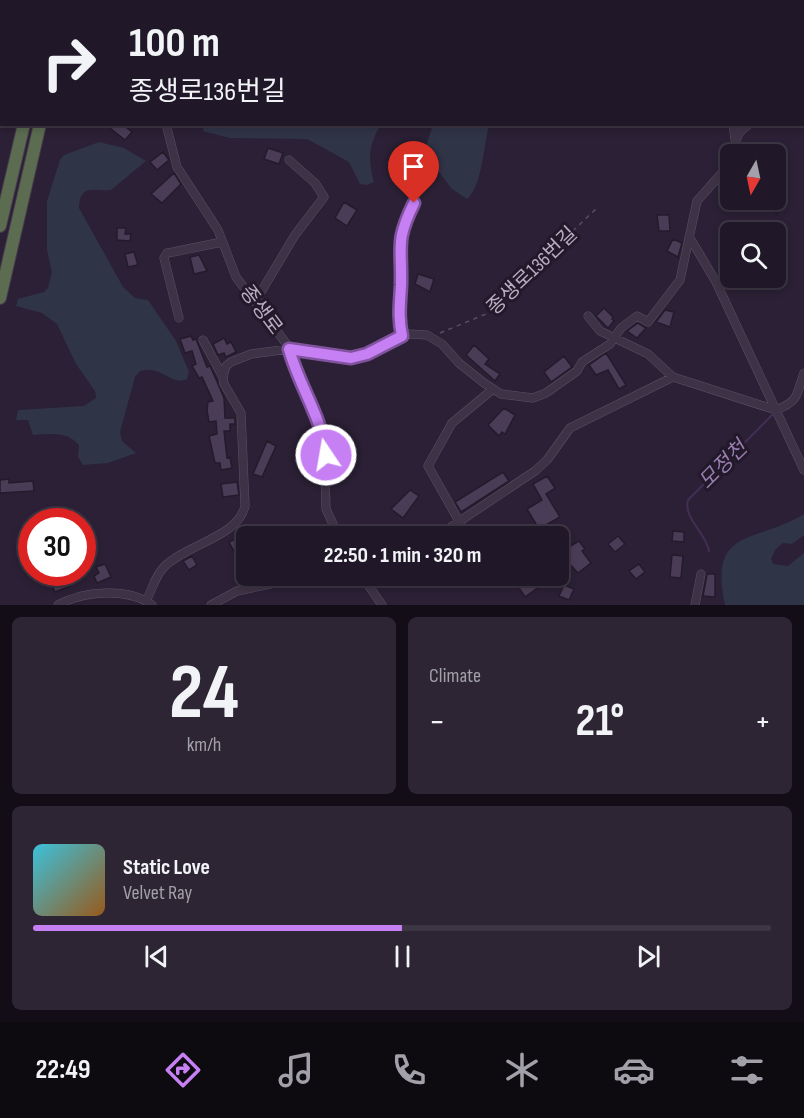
<!DOCTYPE html>
<html lang="en">
<head>
<meta charset="utf-8">
<style>
  :root { --surface:#201828; --page:#2d2534; --text:#f1f3f6; --muted:#a2a0a8; --line:#3d3745; --accent:#c680f4 }
  body { margin:0; font-family:"Sofia Sans Condensed","Noto Sans KR",sans-serif; background:var(--page); color:var(--text); height:100vh; display:flex; flex-direction:column; font-size:22px; white-space:nowrap }
  * { box-sizing:border-box; margin:0 }
  p { font-size:20px; color:var(--muted) }
  .icon { flex:none; width:33px; height:33px; fill:none; stroke:currentColor; stroke-width:2; stroke-linecap:round; stroke-linejoin:round }
  .map { position:relative; height:605px; overflow:hidden }
  .drawer { display:flex; flex-direction:column; gap:12px; padding:12px; background:#120d16; flex:1 }
  .drawer>* { flex:none }
  .guide { position:absolute; left:0px; top:0px; width:804px; height:126px; box-shadow:0 3px 9px #0003,0 0 0 2px var(--line); background:#201828; color:var(--text); overflow:hidden }
  .needle { width:39px; rotate:189deg }
  .buttons { position:absolute; left:720px; top:144px; display:grid; gap:12px }
  .buttons a { display:grid; place-items:center; width:66px; height:66px; border-radius:9px; background:var(--surface); box-shadow:0 3px 9px #0003,0 0 0 2px var(--line); font-size:30px }
  .speed { position:absolute; left:18px; top:508px; display:flex; gap:12px; font-size:30px; font-weight:700; text-align:center }
  .speed>* { display:grid; place-content:center; width:78px; height:78px; border-radius:50%; background:var(--surface); box-shadow:0 3px 9px #0003,0 0 0 2px var(--line); line-height:1 }
  .speed .limit { border:9px solid #d22; background:#fff; color:#111 }
  .pin { position:absolute; display:grid; place-items:center; width:51px; height:51px; color:#fff; margin:-62px -26px; border-radius:50% 50% 50% 0; rotate:-45deg; box-shadow:0 0 6px #0007 }
  .pin .icon { rotate:45deg }
  .me { position:absolute; width:66px; margin:-33px; rotate:348deg; stroke-linejoin:round; filter:drop-shadow(0 0 4px #0008) }
  .turn { display:flex; align-items:center; gap:21px; height:126px; padding:0 30px; font-size:27px }
  .turn .icon { width:78px; height:78px; stroke-width:2.5 }
  .turn b { display:block; font-size:42px; line-height:51px }
  .big { font-size:45px; font-weight:700; line-height:1.1 }
  .drawer .tile { flex:1; display:flex; flex-direction:column; justify-content:center; gap:9px; min-width:0; padding:0 21px; border-radius:9px; background:var(--page) }
  .drawer .dial { align-items:center; gap:0 }
  .dial b { font-size:78px; line-height:1 }
  .song { display:flex; align-items:center; gap:18px }
  .cover { width:72px; height:72px; border-radius:9px; background:linear-gradient(135deg,hsl(190 70% 55%),hsl(30 70% 35%)) }
  .played { height:6px; border-radius:3px; background:linear-gradient(90deg,var(--accent) 50%,var(--line) 50%) }
  .keys { display:flex; justify-content:space-around; direction:ltr }
  .heat { display:flex; justify-content:space-between; align-items:center; font-size:33px; direction:ltr }
  .drawer .tiles { flex:1; display:grid; gap:12px; grid-template-columns:1fr 1fr }
  .tile:last-child { grid-column:span 2 }
  .trip { position:absolute; left:236px; top:526px; width:333px; height:60px; border-radius:9px; background:var(--surface); box-shadow:0 3px 9px #0003,0 0 0 2px var(--line); font-weight:700; line-height:60px; text-align:center }
  .dock { display:flex; height:96px; justify-content:space-around; align-items:center; background:#0d0a10; color:var(--muted) }
  .dock .icon { width:42px; height:42px }
  .dock .selected { color:var(--accent) }
  .dock b { font-size:27px; color:var(--text) }
  .map>svg:first-child { display:block }
  .green { fill:#303447 }
  .lines { fill:none; stroke-linecap:round; stroke-linejoin:round }
  .stream { stroke:#442e56; stroke-width:2 }
  .building { fill:#4a3c56; stroke:#251a2c; stroke-width:1.5 }
  .minor-casing { stroke:#5c5064; stroke-width:9 }
  .highway-casing { stroke:#463a4d; stroke-width:14 }
  .path { stroke:#524f64; stroke-width:1.5; stroke-dasharray:4.5 4.5; stroke-linecap:butt }
  .minor { stroke:#3e3346; stroke-width:8 }
  .highway { stroke:#5b6c50; stroke-width:12 }
  .route-casing { stroke:#81539f; stroke-width:15 }
  .route { stroke:#c680f4; stroke-width:10 }
  .labels { text-anchor:middle; dominant-baseline:central; stroke-width:6; stroke-linejoin:round; paint-order:stroke }
  .street-label { font-size:20px; fill:#baadc3; stroke:#22192a }
  .water-label { font-size:21px; font-style:italic; fill:#997daf; stroke:#22192a }
</style>
</head>
<body>
<div class="map">
<svg width="804" height="605" viewBox="0 0 804 605">
  <rect width="100%" height="100%" fill="#2b2035"/>
  <path class="green" d="M236 0H396L397 1 237 2Z
    M418 0H687L420 2Z
    M204 125H381C368 144 368 161 374 182L367 185 360 184 349 162 307 139 230 138 203 131Z
    M433 125H489C484 143 482 187 467 199L452 189 429 159 426 146Z
    M99 142 124 148 146 161 111 190C96 192 80 182 79 208L123 287 135 298 148 300 176 341 189 372 187 379C171 387 162 364 140 371L135 377 120 432 122 441 136 453 108 463 83 465 78 457 79 445C67 431 50 434 33 435L28 420H16L18 410 84 406 96 398 95 391 76 364 57 324 42 313 16 306 18 299 44 292 48 288 52 272 47 250V201L60 160 64 155Z
    M804 514V535L792 544 783 543 775 550 771 559 773 564 788 566 804 553V605H725C708 526 756 544 804 514Z"/>
  <g class="lines">
    <path class="stream" d="M709 551C706 533 683 518 688 500L772 415"/>
  </g>
  <path class="building" d="M113 124H122L132 132 125 140 110 128Z
    M268 148 283 153 279 164 264 159Z
    M163 152 169 160 157 170 150 162Z
    M389 160H405L406 174 390 175Z
    M174 173 181 184 162 203 151 194Z
    M776 190 785 194 776 215V207L770 205 772 200H776Z
    M344 202 357 210 347 226 335 218Z
    M657 215H669L670 231H659Z
    M117 228H126L125 234H131L130 241 117 240Z
    M673 239 682 243 678 257 667 251Z
    M134 252 138 265 128 267 125 254Z
    M199 255 207 271 194 274 190 257Z
    M418 274 434 279 430 292 415 284Z
    M604 308 613 317 612 319 614 321 608 328 596 316Z
    M665 310 674 312 670 327 656 322Z
    M638 323 646 328 637 338 627 331Z
    M191 336 193 340 196 339 207 367 210 366 215 377 224 398 225 418H235V424H230V431H224L227 458 230 457 232 468 221 470 220 463H215L209 436 217 434 216 421 209 422 207 410 208 402 213 401 202 377 199 378 192 366 196 364 192 351 185 353 180 339Z
    M224 338 227 344 231 342 236 352 226 357 224 353 218 355 213 344Z
    M474 345 489 359 485 364 500 374 495 381 466 355Z
    M606 353 626 385 619 389 608 370 596 375 589 365Z
    M564 356 572 367 551 382 544 372Z
    M504 408 515 415 505 434 502 432 499 436 488 425Z
    M267 441 276 446 262 477 253 474Z
    M503 472 509 481 461 512 455 502Z
    M547 476 555 488 546 494 560 517 539 529 527 509 542 500 533 484Z
    M9 479V483L33 481 34 491 0 493V480Z
    M237 482 239 495 223 497 221 484Z
    M410 490 419 496 403 518 391 509Z
    M673 531 684 532V542L672 541Z
    M618 536 625 544 615 552 608 544Z
    M238 538 245 552 237 557 229 542Z
    M579 541 585 549 582 551 591 563 578 573 559 553Z
    M672 555 683 556 681 578 670 577Z
    M192 556 197 565 189 570 183 561Z
    M105 564 111 577 97 583 94 576 99 573 96 567Z
    M639 564 645 572 636 579 629 571Z
    M62 574 68 587 55 592 49 579Z
    M707 574H715V597L703 596Z
    M537 576 543 584 525 597 519 588Z
    M564 585 574 589 569 600 559 596Z"/>
  <g class="lines">
    <defs>
      <path id="minor" d="M3 0 7 2
        M83 0 84 2
        M761 0V2
        M166 124 177 167 218 230 236 277 288 346 294 367 324 436 326 509 339 537
        M733 124 735 139
        M731 154 739 133 749 124
        M690 238 716 282 804 470
        M255 302 295 235 324 197 315 183 289 160
        M588 316 600 331 648 354 673 377
        M179 318 164 258 167 253 173 252 222 242
        M402 336C398 316 400 305 401 285 402 246 395 242 414 203
        M203 340 223 377
        M436 537 535 471 547 460 570 428 673 377 776 410C800 401 796 394 804 373
        M468 537 428 466 452 423 493 389
        M362 576 382 605
        M146 601C152 590 155 576 164 567 187 544 238 537 245 506L241 413 224 384 223 377 226 366 231 362 251 354 289 349 351 358 367 354 408 334 427 335 442 344 459 363 484 383 501 394 533 398 546 393 577 371 582 362 610 344 621 328 637 316 648 322 680 280 697 201 721 174 730 156
        M58 605C83 591 128 587 152 605
        M211 605 237 591 309 576
        M695 605 701 574"/>
      <path id="highway" d="M53 2V0
        M66 2V0
        M0 226 24 124
        M0 298 40 124"/>
    </defs>
    <use href="#minor" class="minor-casing"/>
    <use href="#highway" class="highway-casing"/>
    <path class="path" d="M440 333 498 309 517 284 598 207"/>
    <use href="#minor" class="minor"/>
    <use href="#highway" class="highway"/>
  </g>
  <g class="lines">
    <defs>
      <path id="route" d="M326 455C322 417 299 386 289 349L351 358 367 354 402 336C398 316 400 305 401 285 402 245 395 242 414 203"/>
    </defs>
    <use href="#route" class="route-casing"/>
    <use href="#route" class="route"/>
  </g>
  <g class="labels">
    <g class="street-label">
      <text transform="translate(532 271) rotate(-44)">종생로136번길</text>
      <text transform="translate(261 310) rotate(53)">종생로</text>
    </g>
    <g class="water-label">
      <text transform="translate(723 465) rotate(-45)">모정천</text>
    </g>
  </g>
</svg>
<div class="buttons">
<a><svg class="needle" viewBox="-14 -14 28 28"><path d="M0-13l5 13h-10z" fill="#e53935"/><path d="M0 13l5-13h-10z" fill="#a2a0a8"/></svg></a>
<a><svg class="icon" aria-label="search" viewBox="0 0 24 24"><circle cx="10" cy="10" r="6"/><path d="M15 15l6 6"/></svg></a>
</div>
<div class="speed"><div class="limit">30</div></div>
<div class="pin" style="left:414px;top:203px;background:#d93025"><svg class="icon" aria-label="arrive" viewBox="0 0 24 24"><path d="M6 21V4h12l-3 4 3 4H6"/></svg></div>
<svg class="me" style="left:326px;top:455px" viewBox="-20 -20 40 40"><circle r="17" fill="#c680f4" stroke="#fff" stroke-width="3"/><path d="M0-11L8 9 0 5-8 9z" fill="#fff"/></svg>
<div class="trip">22:50 · 1 min · 320 m</div>
<div class="guide">
<div class="turn"><svg class="icon" aria-label="right" viewBox="0 0 24 24"><path d="M7 20v-9h11M14 6l5 5-5 5"/></svg><div><b>100 m</b>종생로136번길</div></div>
</div>
</div>
<section class="drawer">
<div class="tiles">
<div class="tile dial"><b>24</b><p>km/h</p></div>
<div class="tile"><p>Climate</p>
<div class="heat"><a>−</a><b class="big">21°</b><a>+</a></div>
</div>
<div class="tile">
<div class="song"><i class="cover"></i><div><b>Static Love</b><p>Velvet Ray</p></div></div>
<div class="played"></div>
<div class="keys"><svg class="icon" aria-label="previous" viewBox="0 0 24 24"><path d="M18 5L8 12l10 7zM5 5v14"/></svg><svg class="icon" aria-label="pause" viewBox="0 0 24 24"><path d="M8 5v14M16 5v14"/></svg><svg class="icon" aria-label="next" viewBox="0 0 24 24"><path d="M6 5l10 7-10 7zM19 5v14"/></svg></div>
</div>
</div>
</section>
<nav class="dock">
<b>22:49</b>
<svg class="icon selected" aria-label="directions" viewBox="0 0 24 24"><path d="M12 3l9 9-9 9-9-9zM9 14v-3h6M13 9l2 2-2 2"/></svg>
<svg class="icon" aria-label="music" viewBox="0 0 24 24"><path d="M9 18V5l10-2v13"/><circle cx="6" cy="18" r="3"/><circle cx="16" cy="16" r="3"/></svg>
<svg class="icon" aria-label="phone" viewBox="0 0 24 24"><path d="M5 4h4l2 5-3 2q2 4 5 5l2-3 5 2v4C11 20 4 13 5 4z"/></svg>
<svg class="icon" aria-label="climate" viewBox="0 0 24 24"><path d="M12 3v18M4 7l16 10M4 17L20 7"/></svg>
<svg class="icon" aria-label="car" viewBox="0 0 24 24"><path d="M5 17H2v-5l4-1 3-4h7l3 4 3 1v5h-3M9 17h6M6 11h13"/><circle cx="7" cy="17" r="2"/><circle cx="17" cy="17" r="2"/></svg>
<svg class="icon" aria-label="filters" viewBox="0 0 24 24"><path d="M4 7h16M4 17h16"/><circle cx="9" cy="7" r="2"/><circle cx="15" cy="17" r="2"/></svg>
</nav>
</body>
</html>
